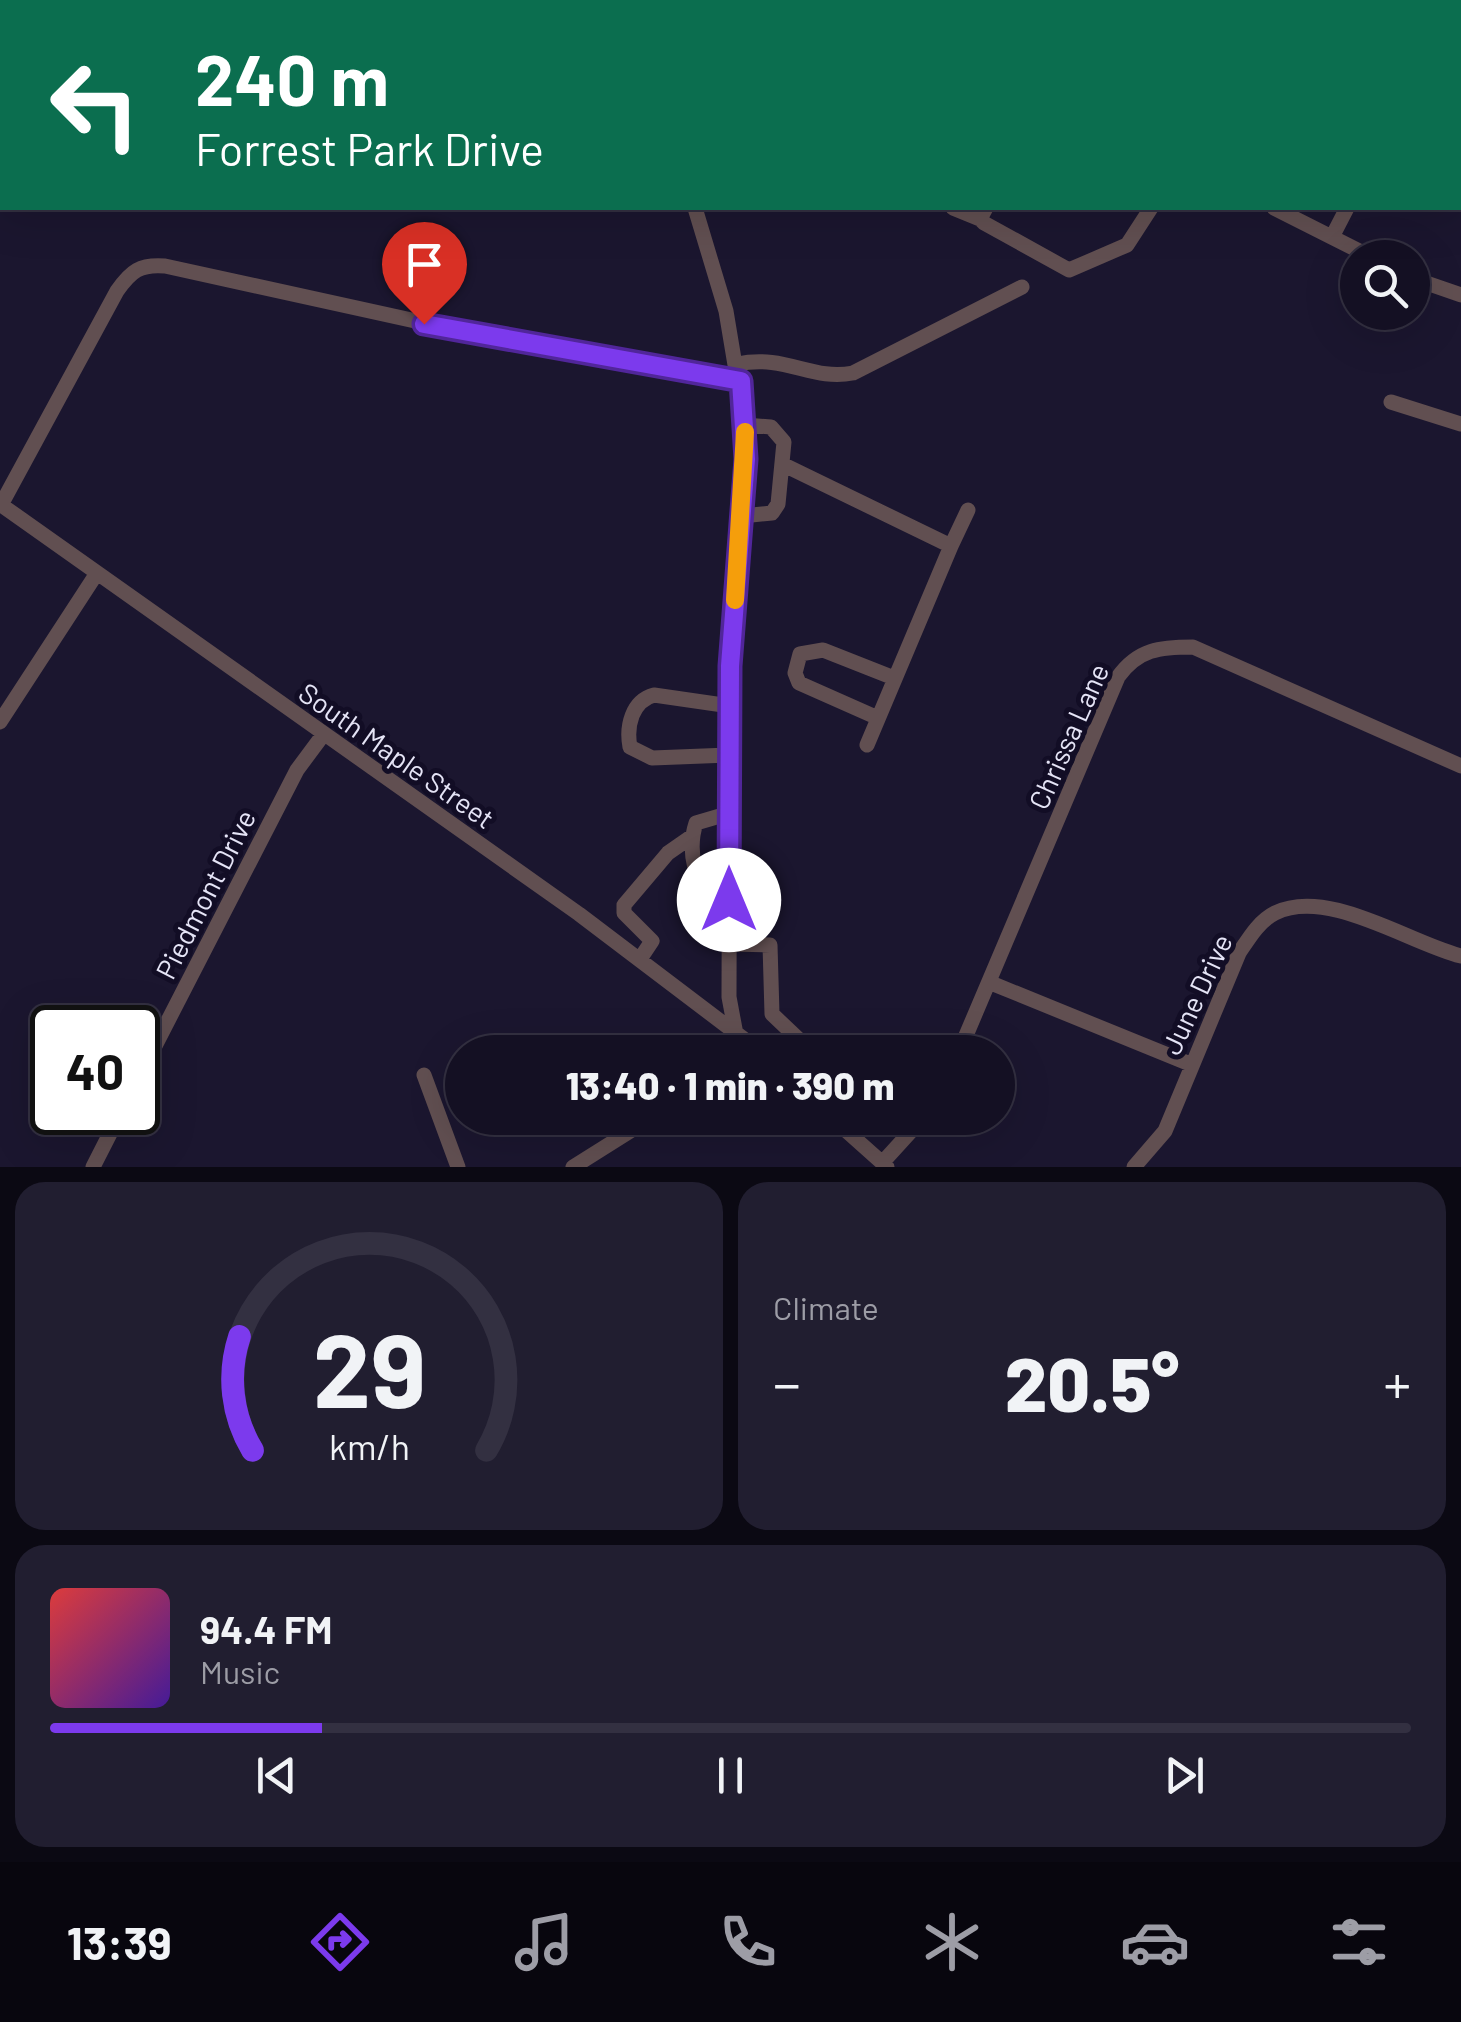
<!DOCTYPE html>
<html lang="en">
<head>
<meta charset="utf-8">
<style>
  :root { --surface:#141023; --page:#211e30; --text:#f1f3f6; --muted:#9d9da6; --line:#333041; --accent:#7c3aed }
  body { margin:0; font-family:Barlow,sans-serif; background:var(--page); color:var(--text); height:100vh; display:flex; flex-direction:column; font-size:38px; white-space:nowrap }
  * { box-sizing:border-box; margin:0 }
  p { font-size:32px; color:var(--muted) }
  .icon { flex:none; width:55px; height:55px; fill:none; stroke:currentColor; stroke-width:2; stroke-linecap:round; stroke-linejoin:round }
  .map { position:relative; height:1167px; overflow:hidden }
  .details { display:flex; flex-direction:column; gap:15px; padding:15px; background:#0b0913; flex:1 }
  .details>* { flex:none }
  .guide { position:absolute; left:0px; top:0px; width:1462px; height:210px; box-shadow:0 10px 40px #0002,0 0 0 2px var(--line); background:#0b6e4f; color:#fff; overflow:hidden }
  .buttons { position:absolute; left:1340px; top:240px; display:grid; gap:20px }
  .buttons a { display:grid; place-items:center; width:90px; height:90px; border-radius:50%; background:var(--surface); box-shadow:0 10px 40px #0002,0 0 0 2px var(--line); font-size:50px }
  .speed { position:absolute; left:30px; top:1005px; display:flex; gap:20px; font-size:50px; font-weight:700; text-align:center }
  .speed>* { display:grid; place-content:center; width:130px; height:130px; border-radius:50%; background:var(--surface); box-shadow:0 10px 40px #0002,0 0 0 2px var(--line); line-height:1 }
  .speed .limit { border:5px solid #111; border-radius:15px; background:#fff; color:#111 }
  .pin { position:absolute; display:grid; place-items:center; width:85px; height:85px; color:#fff; margin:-102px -42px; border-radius:50% 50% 50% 0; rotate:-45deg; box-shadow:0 0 10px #0007 }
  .pin .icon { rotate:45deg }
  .me { position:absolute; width:110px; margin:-55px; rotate:0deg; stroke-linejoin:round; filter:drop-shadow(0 0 8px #0008) }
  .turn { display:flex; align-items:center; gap:35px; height:210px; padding:0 30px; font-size:45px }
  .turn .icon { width:130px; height:130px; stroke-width:2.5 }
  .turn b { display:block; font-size:70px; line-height:85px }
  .big { font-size:75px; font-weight:800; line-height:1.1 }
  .details .widget { flex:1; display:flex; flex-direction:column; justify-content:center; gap:15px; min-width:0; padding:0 35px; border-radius:30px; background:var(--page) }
  .details .dial { align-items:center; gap:0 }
  .dial svg { height:260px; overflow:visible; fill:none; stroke:var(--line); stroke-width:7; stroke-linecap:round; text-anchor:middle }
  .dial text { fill:var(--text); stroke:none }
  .song { display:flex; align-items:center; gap:30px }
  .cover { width:120px; height:120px; border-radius:15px; background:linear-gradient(135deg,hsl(0 70% 55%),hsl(260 70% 35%)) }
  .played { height:10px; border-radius:5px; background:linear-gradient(90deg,var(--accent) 20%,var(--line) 20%) }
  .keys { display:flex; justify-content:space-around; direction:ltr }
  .heat { display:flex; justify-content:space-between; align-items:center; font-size:55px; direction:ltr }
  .details .tiles { flex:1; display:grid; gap:15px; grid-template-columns:1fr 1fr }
  .widget:last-child { grid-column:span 2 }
  .trip { position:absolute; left:445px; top:1035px; width:570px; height:100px; border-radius:50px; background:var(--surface); box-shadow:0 10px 40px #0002,0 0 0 2px var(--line); font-weight:800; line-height:100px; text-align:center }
  .tabs { display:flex; height:160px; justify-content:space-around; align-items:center; background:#08060e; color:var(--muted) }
  .tabs .icon { width:70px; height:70px }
  .tabs .selected { color:var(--accent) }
  .tabs b { font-size:45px; color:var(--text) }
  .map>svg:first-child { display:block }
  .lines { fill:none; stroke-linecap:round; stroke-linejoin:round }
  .minor { stroke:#614f51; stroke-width:15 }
  .route-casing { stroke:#51269a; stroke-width:25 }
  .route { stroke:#7c3aed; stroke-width:18 }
  .slow { stroke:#f59e0b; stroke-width:18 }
  .labels { text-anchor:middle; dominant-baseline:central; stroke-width:10; stroke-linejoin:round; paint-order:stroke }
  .street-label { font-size:28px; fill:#e5e4f6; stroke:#120d25 }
</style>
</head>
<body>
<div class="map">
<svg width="1461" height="1167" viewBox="0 0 1461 1167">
  <rect width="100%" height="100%" fill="#1b162f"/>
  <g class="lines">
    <path class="minor" d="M644 0V2
      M1167 0 1168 2
      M953 2 958 0
      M1460 154 1461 155
      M695 208 726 311 745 425 747 459 730 666 729 997 735 1029 716 1052
      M953 208 980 219
      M986 208 980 219 984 223 1069 270 1127 245 1151 208
      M1274 208 1373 258
      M1332 237 1347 208
      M1412 278 1461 295
      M737 364C787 354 811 381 853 373L1022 287
      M1391 402 1461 424
      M782 464 951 546 867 745
      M0 504 579 914 761 1052
      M1 505 117 291C131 271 140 264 165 266L525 345 741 381
      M742 516 772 513 778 504 784 442 771 427 745 425
      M951 546 968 510
      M878 718 799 683 795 673 800 654 823 650 894 678
      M0 722 97 573
      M729 755 652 758 630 747C626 726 632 701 654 695L730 706
      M729 900 704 892C693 870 688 847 696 823L730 813
      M729 944 770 945 772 1014 812 1052
      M640 959 652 941 624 913V905L668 853 691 837
      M991 983 1190 1064
      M959 1052 1118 677C1138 649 1160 647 1193 647L1461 766
      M424 1075 458 1167
      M138 1079 297 770 323 735
      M832 1118 887 1167
      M882 1163 923 1118
      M93 1167 121 1112
      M573 1167 651 1118
      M1134 1167 1165 1131 1239 953C1249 938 1259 921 1275 913 1328 887 1409 943 1461 956"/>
  </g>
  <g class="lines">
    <defs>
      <path id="route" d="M424 324 741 381 746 459 730 666 729 900"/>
    </defs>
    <use href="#route" class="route-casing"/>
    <use href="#route" class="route"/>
    <path class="slow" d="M735 600 745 432"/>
  </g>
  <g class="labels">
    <g class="street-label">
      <text transform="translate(1068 736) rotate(-66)">Chrissa Lane</text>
      <text transform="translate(397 755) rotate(35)">South Maple Street</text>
      <text transform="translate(205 894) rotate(-63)">Piedmont Drive</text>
      <text transform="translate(1196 994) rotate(-65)">June Drive</text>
    </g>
  </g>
</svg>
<div class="buttons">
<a><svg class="icon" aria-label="search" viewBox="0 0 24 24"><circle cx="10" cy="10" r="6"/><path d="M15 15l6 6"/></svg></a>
</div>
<div class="speed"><div class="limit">40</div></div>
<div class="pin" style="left:424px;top:324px;background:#d93025"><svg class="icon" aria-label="arrive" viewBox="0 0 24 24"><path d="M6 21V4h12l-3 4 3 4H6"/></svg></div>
<svg class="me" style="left:729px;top:900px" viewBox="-20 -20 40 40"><circle r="19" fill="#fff"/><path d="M0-13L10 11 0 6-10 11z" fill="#7c3aed"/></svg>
<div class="trip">13:40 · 1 min · 390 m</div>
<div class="guide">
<div class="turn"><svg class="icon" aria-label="left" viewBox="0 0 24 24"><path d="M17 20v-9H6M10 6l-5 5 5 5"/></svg><div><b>240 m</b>Forrest Park Drive</div></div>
</div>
</div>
<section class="details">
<div class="tiles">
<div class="widget dial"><svg viewBox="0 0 100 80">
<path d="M14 69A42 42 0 1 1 86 69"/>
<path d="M14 69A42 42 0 0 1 10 34" stroke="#7c3aed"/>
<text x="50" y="56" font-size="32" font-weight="700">29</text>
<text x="50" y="72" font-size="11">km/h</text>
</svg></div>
<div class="widget"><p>Climate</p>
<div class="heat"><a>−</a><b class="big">20.5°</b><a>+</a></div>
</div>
<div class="widget">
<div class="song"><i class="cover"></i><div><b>94.4 FM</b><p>Music</p></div></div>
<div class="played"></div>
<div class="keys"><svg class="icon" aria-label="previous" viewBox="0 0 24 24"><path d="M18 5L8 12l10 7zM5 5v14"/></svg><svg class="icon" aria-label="pause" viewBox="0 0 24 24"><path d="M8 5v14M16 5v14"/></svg><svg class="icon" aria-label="next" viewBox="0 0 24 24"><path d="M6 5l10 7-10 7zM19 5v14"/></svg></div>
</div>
</div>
</section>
<nav class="tabs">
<b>13:39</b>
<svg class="icon selected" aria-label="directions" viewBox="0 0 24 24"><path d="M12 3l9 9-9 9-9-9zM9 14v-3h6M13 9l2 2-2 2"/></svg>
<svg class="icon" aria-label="music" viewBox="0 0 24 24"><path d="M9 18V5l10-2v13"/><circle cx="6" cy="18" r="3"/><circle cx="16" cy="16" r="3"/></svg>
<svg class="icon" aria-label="phone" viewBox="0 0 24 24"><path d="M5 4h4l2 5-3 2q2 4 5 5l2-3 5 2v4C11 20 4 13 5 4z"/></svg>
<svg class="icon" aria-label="climate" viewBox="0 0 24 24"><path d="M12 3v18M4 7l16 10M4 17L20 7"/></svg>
<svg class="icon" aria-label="car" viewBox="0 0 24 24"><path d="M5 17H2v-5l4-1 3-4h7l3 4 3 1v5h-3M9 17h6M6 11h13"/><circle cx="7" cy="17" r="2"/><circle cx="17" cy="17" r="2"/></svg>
<svg class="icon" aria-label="filters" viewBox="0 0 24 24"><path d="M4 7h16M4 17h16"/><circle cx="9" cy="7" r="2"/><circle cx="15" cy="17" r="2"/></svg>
</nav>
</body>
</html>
